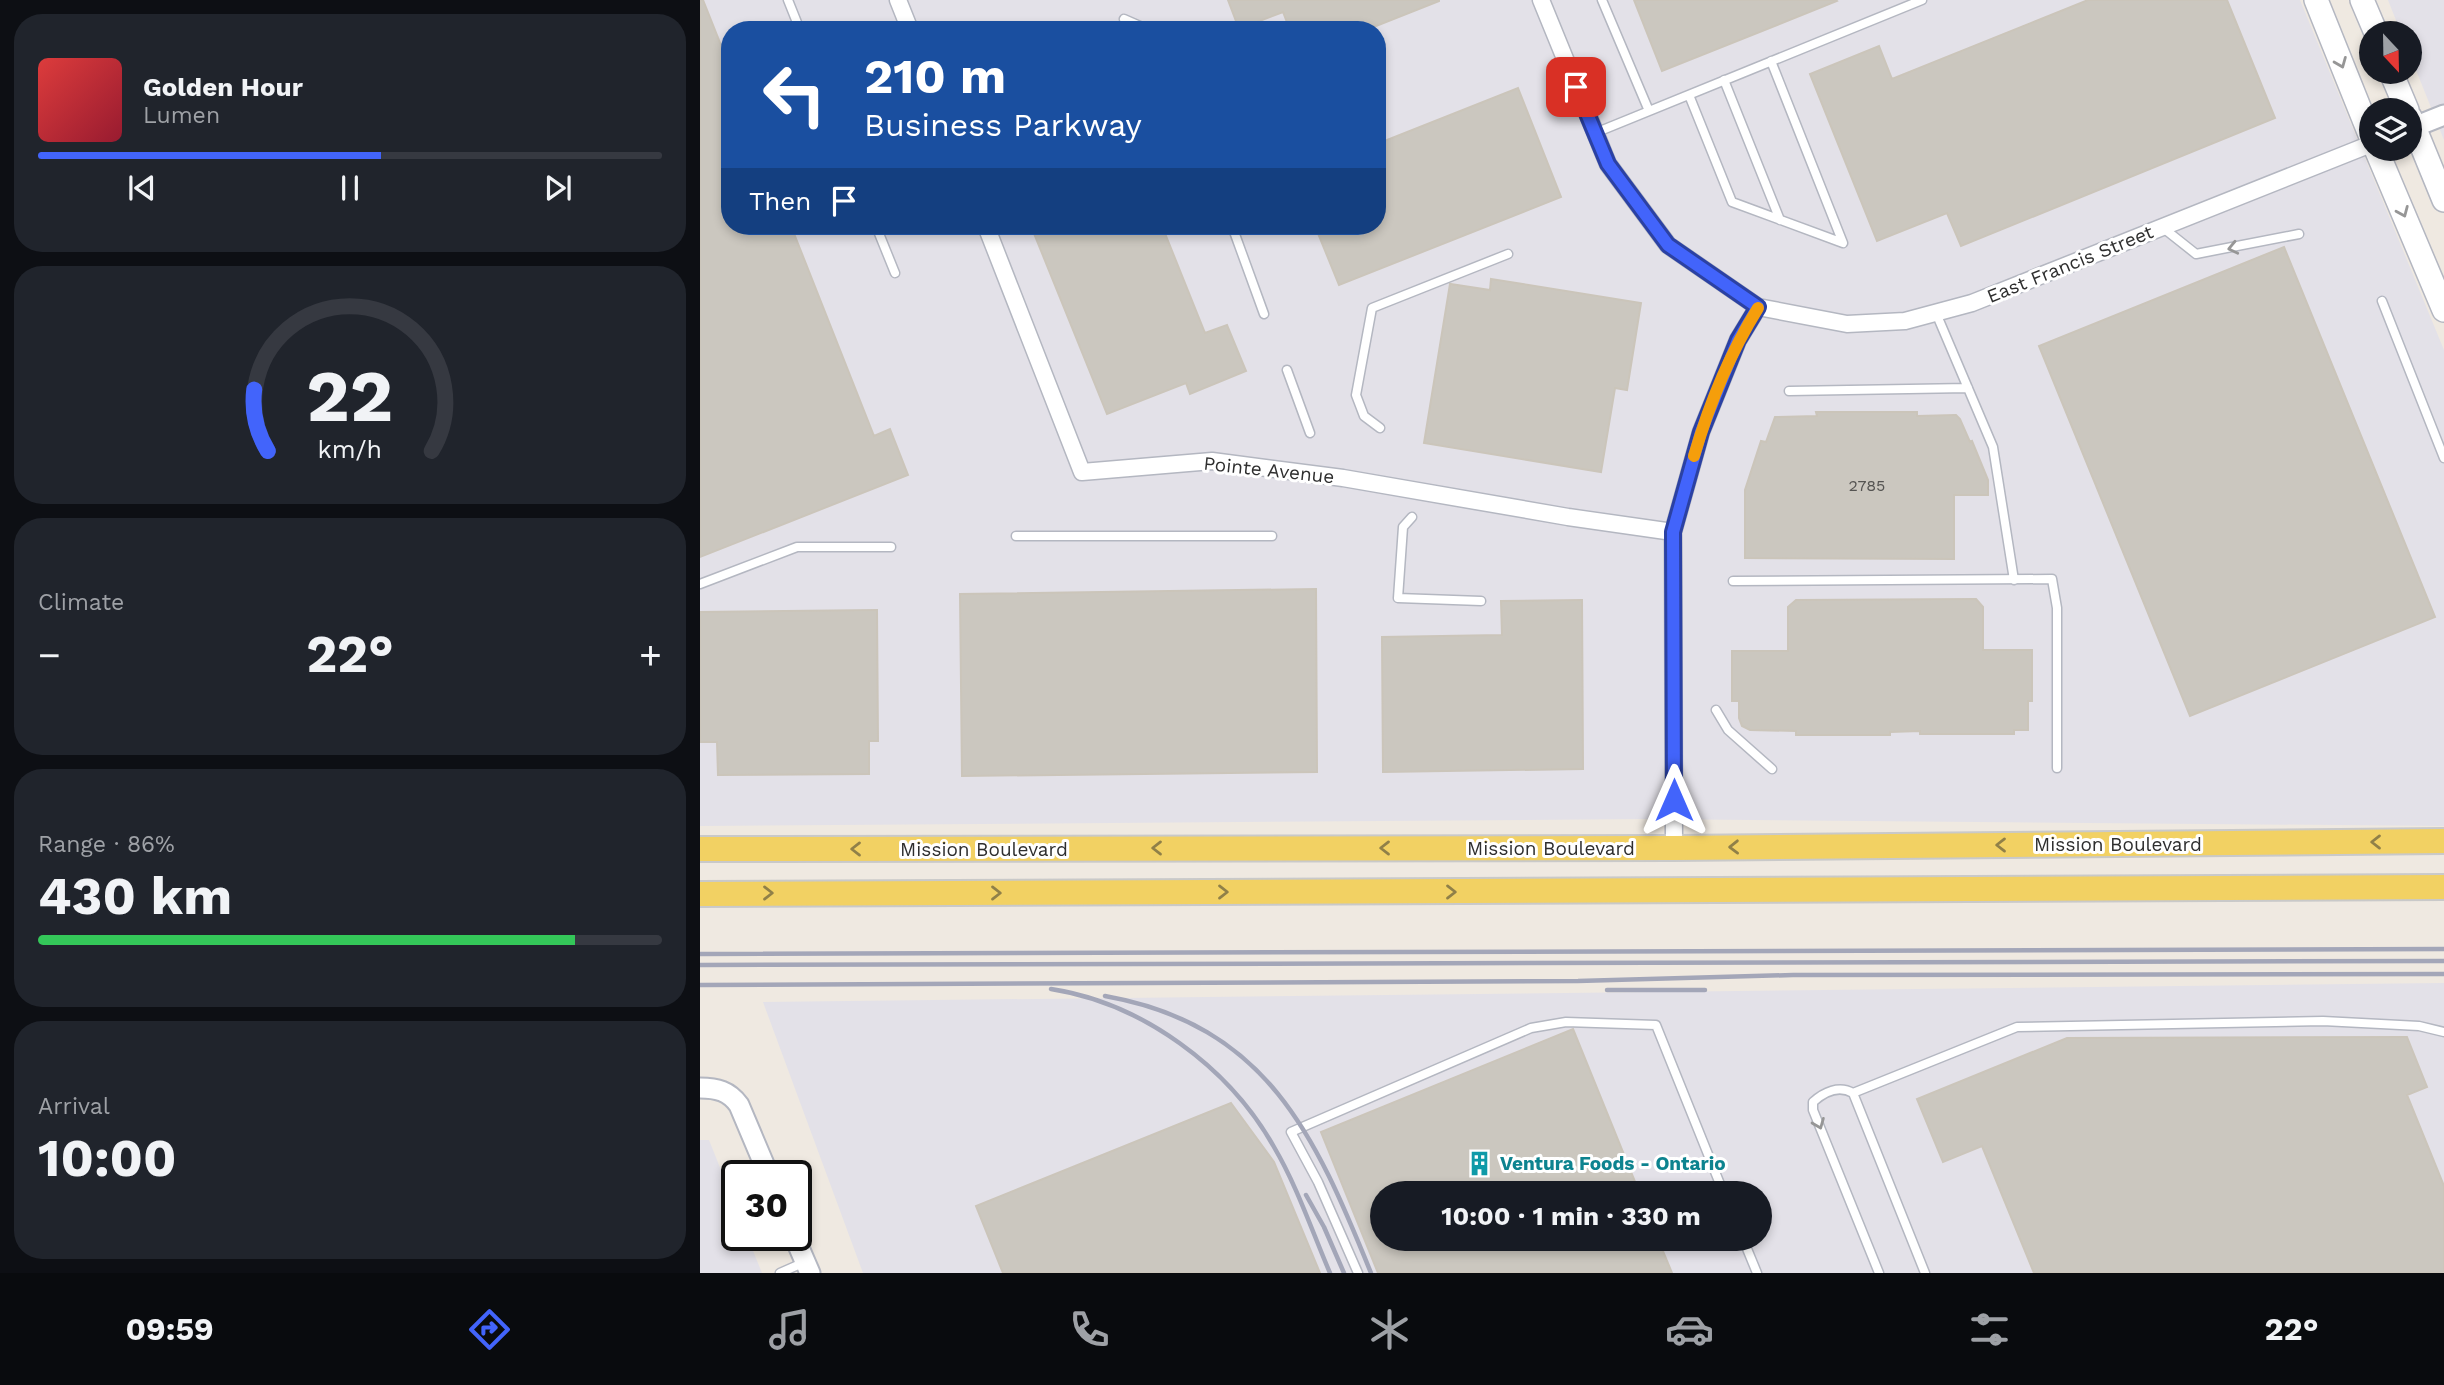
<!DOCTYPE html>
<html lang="en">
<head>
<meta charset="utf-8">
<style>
  :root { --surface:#171b24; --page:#20242c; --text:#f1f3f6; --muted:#9ea1a6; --line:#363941; --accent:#4264fb }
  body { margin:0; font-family:"Work Sans",sans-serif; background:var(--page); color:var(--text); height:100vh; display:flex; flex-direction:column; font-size:26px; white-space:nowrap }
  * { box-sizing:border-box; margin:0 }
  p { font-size:23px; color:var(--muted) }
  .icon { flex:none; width:38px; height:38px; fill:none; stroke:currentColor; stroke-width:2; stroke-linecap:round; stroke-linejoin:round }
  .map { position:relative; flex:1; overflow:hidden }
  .side { display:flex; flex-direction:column; gap:14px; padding:14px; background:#0d0f14; width:700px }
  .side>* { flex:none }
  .banner { position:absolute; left:21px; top:21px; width:665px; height:214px; border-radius:28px; box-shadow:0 4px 10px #0003; background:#1a4fa0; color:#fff; overflow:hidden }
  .needle { width:46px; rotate:158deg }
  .tools { position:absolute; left:1659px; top:21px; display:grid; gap:14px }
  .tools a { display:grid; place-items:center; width:63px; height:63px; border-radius:50%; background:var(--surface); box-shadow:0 4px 10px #0003; font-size:35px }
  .speed { position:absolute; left:21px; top:1160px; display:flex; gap:14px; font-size:35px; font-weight:700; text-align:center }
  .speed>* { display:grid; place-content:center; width:91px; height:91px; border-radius:50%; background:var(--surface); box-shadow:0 4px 10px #0003; line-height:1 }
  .speed .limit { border:4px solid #111; border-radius:10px; background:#fff; color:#111 }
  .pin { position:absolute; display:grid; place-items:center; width:60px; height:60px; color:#fff; margin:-30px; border-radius:14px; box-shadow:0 4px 10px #0006 }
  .me { position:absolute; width:77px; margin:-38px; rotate:0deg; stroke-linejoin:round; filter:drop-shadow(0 0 5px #0008) }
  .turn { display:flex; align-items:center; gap:24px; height:147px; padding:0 28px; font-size:32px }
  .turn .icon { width:91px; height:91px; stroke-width:2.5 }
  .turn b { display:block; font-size:49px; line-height:60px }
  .then { display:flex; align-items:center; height:66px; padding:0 28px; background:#0003; gap:14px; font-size:26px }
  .big { font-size:52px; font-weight:700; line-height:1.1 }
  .side .card { flex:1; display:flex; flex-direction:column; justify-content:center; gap:10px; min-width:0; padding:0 24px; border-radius:28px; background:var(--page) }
  .side .dial { align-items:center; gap:0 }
  .dial svg { height:182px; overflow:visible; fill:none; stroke:var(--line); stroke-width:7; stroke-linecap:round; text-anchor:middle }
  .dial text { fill:var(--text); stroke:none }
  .song { display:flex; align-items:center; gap:21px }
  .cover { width:84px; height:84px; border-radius:10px; background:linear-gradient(135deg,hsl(0 70% 55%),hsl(350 70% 35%)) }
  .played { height:7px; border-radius:4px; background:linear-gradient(90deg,var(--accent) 55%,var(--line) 55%) }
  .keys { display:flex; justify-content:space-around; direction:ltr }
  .heat { display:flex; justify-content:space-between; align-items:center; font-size:38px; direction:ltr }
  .charge { height:10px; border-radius:5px; background:linear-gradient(90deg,#34c759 86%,var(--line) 0) }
  .trip { position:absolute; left:670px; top:1181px; width:402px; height:70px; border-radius:35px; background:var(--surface); box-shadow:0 4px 10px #0003; font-weight:700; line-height:70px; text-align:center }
  .menu { display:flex; height:112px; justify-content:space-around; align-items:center; background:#090b0e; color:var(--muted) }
  .menu .icon { width:49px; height:49px }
  .menu .on { color:var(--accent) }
  .menu b { font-size:32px; color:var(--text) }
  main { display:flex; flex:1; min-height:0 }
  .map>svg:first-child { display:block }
  .industrial { fill:#e3e1e8; fill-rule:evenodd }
  .building { fill:#cbc7bf; stroke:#cbc5ba; stroke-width:2 }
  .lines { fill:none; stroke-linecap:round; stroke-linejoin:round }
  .service-casing { stroke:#b4b7c1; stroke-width:11 }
  .minor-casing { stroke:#b4b7c1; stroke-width:19 }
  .tertiary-casing { stroke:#b4b7c1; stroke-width:23 }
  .secondary-casing { stroke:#b4b7c1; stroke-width:26 }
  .primary-casing { stroke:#c9c9c9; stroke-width:28 }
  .service { stroke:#fff; stroke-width:8 }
  .minor { stroke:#fff; stroke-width:16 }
  .tertiary { stroke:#fff; stroke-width:19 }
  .secondary { stroke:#fff; stroke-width:23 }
  .primary { stroke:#f2d163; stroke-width:24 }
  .rail { stroke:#a3a6b8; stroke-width:4.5 }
  .oneway { stroke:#969696 }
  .oneway2 { stroke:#908048 }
  .route-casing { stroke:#2b41a3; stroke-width:18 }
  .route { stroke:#4264fb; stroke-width:12 }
  .slow { stroke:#f59e0b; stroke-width:12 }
  .labels { text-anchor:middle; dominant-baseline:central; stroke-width:6; stroke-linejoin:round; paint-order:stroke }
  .number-label { font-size:16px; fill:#555452 }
  .street-label { font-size:19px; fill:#2e2e2e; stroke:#fff }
  .culture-label { font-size:19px; font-weight:bold; fill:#0d838f; stroke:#fff; text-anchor:start }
</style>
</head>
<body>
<main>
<section class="side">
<div class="card">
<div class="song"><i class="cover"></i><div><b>Golden Hour</b><p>Lumen</p></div></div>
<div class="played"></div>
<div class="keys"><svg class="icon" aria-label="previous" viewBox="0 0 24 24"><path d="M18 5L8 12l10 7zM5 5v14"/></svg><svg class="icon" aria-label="pause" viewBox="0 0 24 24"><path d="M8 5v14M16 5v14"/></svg><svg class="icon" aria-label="next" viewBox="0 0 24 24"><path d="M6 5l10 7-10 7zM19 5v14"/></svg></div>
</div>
<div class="card dial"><svg viewBox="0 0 100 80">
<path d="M14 69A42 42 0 1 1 86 69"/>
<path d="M14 69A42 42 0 0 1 8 42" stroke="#4264fb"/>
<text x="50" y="56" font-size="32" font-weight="700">22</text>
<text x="50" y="72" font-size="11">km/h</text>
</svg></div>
<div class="card"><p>Climate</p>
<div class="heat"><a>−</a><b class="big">22°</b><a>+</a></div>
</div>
<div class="card"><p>Range · 86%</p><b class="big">430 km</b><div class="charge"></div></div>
<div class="card"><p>Arrival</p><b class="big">10:00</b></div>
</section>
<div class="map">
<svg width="1744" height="1273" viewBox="0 0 1744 1273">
  <rect width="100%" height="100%" fill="#efe9e1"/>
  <path class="industrial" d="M0 0H1600L1744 350V826L945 819 0 826ZM30 30H677V226H30Z
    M1688 0H1744V140L1710 55V33H1701Z
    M1744 983V1273H163L63 1002ZM682 1194H1060V1239H682Z
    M0 1140H9L37 1210V1236H47L62 1273H0Z"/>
  <path class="building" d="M0 0H3L30 68V226H91L174 436 190 429 208 475 0 557Z
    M528 0H739V1L666 30H590L583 12 539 29Z
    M934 0H1136L1137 1 962 71Z
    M1388 0H1527L1575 118 1261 246 1247 213 1177 241 1110 74 1179 46 1192 79Z
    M818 88 861 197 639 285 615 226H677V144Z
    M331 226H462L505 333 527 325 546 371 490 394 486 383 407 414Z
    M1584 247 1735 617 1490 716 1339 346Z
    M791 279 941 303 927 390 915 388 901 472 724 443 750 284 790 290Z
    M1116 412H1217V416L1256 415 1260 419 1270 442 1272 441 1288 480V495H1254V559L1045 558V490L1061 441 1066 442 1075 417 1117 416Z
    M616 589 617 772 262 776 260 594Z
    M1276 599 1283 607V650H1332V701H1328V730H1314V734H1220V731L1190 732V735H1096V731L1050 730 1042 726 1039 718V701H1032V651H1088V607L1096 600Z
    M882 600 883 769 683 772 682 637 802 635 801 601Z
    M177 610 178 741H169V774L18 775 17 742H0V612Z
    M873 1029 940 1194H682V1239H958L972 1273H678L621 1132Z
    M1707 1037 1727 1087 1707 1095 1744 1186V1273H1334L1282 1146 1243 1162 1217 1099 1367 1038Z
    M531 1103 574 1162 620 1273H303L276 1206Z"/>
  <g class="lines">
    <defs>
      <path id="service" d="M88 0 100 30
        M902 0 949 111
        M424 19 449 30
        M1024 80 1080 220
        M989 95 1032 202 1143 243 1071 61
        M895 133 1222 0
        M176 226 195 273
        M532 226 564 314
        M1462 227 1496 254 1599 234
        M1682 301 1744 458
        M1236 313 1293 447 1314 580
        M587 370 610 433
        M1089 391 1268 388
        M680 428 664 416 656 395 672 308 808 254
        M712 517 703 527 698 598 781 601
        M316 536H572
        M1033 581 1352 579 1357 608V768
        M0 584 97 547H191
        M1016 710 1028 730 1072 769
        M1153 1093 1317 1027 1623 1021 1719 1026 1744 1032
        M1043 1239 1057 1273
        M80 1273 105 1262
        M658 1273 618 1182 591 1132 831 1028 866 1022 956 1025 1024 1194
        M1179 1273 1113 1110V1102C1124 1092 1139 1085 1153 1093L1225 1273"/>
      <path id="minor" d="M198 0 210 30
        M841 0 908 164 968 245 1058 307 1038 340 1001 432 973 532 974 848
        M286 226 382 472 512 461 643 478 868 517 973 532
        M1058 307 1147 324 1205 321 1272 303 1671 144"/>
      <path id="tertiary" d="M1714 127 1744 115
        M0 1088C17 1088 29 1091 39 1105L69 1176
        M94 1236 110 1273"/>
      <path id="secondary" d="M1616 0 1671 137
        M1662 0 1676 33
        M1691 72 1707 110
        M1710 117 1744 200
        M1676 149 1744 310"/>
      <path id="primary" d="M0 849 974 848 1744 841
        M0 894 1744 887"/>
    </defs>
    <use href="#service" class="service-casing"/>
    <use href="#minor" class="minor-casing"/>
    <use href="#tertiary" class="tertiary-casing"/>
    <use href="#secondary" class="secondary-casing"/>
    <use href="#primary" class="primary-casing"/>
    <use href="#service" class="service"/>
    <use href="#minor" class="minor"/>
    <use href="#tertiary" class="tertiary"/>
    <use href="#secondary" class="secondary"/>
    <use href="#primary" class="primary"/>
    <path class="rail" d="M0 954 1744 949
      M0 965 1744 961
      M0 985 878 981 1093 975 1744 974
      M351 989C442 1003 529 1067 574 1147 597 1186 612 1231 630 1273
      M907 990H1005
      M405 996C567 1025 615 1135 671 1273
      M606 1195 624 1227 644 1273"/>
  </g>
  <defs><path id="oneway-chevron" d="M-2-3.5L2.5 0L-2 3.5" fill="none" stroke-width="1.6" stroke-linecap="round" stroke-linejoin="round" transform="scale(1.75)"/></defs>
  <g class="oneway">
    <use href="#oneway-chevron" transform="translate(1641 63) rotate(68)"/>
    <use href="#oneway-chevron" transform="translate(1703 212) rotate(67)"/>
    <use href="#oneway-chevron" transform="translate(1533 248) rotate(167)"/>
    <use href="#oneway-chevron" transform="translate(1119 1124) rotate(68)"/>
  </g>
  <g class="oneway2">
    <use href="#oneway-chevron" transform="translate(1676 842) rotate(180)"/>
    <use href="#oneway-chevron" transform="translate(1301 845) rotate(180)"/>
    <use href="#oneway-chevron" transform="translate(1034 847) rotate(179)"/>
    <use href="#oneway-chevron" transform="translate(457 848) rotate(180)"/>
    <use href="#oneway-chevron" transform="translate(685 848) rotate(180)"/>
    <use href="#oneway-chevron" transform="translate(156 849) rotate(180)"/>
    <use href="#oneway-chevron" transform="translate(523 892)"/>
    <use href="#oneway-chevron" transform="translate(751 892)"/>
    <use href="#oneway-chevron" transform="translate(68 893)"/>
    <use href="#oneway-chevron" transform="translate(296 893)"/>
  </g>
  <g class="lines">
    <defs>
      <path id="route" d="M876 87 908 164 968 245 1058 307 1038 340 1001 432 973 532 974 800"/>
    </defs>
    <use href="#route" class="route-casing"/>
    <use href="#route" class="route"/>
    <path class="slow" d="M994 456C1009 405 1030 353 1058 308"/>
  </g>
  <defs>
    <symbol id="building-bare" viewBox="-9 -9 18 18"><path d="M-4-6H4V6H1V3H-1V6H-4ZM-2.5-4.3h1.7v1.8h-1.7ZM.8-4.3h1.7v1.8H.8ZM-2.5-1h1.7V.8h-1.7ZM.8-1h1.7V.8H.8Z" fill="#0f9aa8" stroke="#fff" stroke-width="2.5" paint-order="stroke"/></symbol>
  </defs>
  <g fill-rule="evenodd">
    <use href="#building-bare" x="762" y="1146" width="35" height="35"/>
  </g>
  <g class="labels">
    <g class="number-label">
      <text x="1167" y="485">2785</text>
    </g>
    <g class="street-label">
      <text transform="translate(1370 264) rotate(-22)">East Francis Street</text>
      <text transform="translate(569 470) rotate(6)">Pointe Avenue</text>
      <text x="1418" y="844">Mission Boulevard</text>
      <text x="851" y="848">Mission Boulevard</text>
      <text x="284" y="849">Mission Boulevard</text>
    </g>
    <g class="culture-label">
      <text x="800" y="1163">Ventura Foods - Ontario</text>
    </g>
  </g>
</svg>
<div class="tools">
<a><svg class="needle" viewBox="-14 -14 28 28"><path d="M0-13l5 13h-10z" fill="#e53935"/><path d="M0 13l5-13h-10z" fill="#9ea1a6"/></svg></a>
<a><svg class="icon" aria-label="layers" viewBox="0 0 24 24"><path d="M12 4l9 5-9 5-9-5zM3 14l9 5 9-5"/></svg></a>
</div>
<div class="speed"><div class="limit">30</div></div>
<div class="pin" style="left:876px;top:87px;background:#d93025"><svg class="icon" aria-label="arrive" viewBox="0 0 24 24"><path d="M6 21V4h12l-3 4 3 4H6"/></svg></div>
<svg class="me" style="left:974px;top:800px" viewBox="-20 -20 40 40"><path d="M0-17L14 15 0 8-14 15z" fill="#4264fb" stroke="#fff" stroke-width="4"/></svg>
<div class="trip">10:00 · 1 min · 330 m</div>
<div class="banner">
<div class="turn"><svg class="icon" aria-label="left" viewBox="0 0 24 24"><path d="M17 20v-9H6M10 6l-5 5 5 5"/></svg><div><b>210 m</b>Business Parkway</div></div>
<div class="then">Then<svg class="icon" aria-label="arrive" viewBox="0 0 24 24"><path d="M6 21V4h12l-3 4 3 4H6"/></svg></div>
</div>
</div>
</main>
<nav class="menu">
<b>09:59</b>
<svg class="icon on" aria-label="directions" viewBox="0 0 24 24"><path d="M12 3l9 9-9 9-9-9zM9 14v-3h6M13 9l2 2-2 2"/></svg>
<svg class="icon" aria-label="music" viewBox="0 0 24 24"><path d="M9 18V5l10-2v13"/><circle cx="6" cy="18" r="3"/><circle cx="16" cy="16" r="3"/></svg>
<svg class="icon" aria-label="phone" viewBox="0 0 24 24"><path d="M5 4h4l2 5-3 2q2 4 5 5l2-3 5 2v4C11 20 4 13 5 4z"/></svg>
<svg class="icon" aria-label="climate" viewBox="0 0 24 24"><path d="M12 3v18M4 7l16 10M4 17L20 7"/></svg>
<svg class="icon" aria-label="car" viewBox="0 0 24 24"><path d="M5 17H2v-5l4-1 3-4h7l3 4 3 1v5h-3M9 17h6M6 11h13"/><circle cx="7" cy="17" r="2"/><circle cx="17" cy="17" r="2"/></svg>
<svg class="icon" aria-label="filters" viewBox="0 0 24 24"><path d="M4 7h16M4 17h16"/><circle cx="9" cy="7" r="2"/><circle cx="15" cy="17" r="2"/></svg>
<b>22°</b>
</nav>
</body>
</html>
